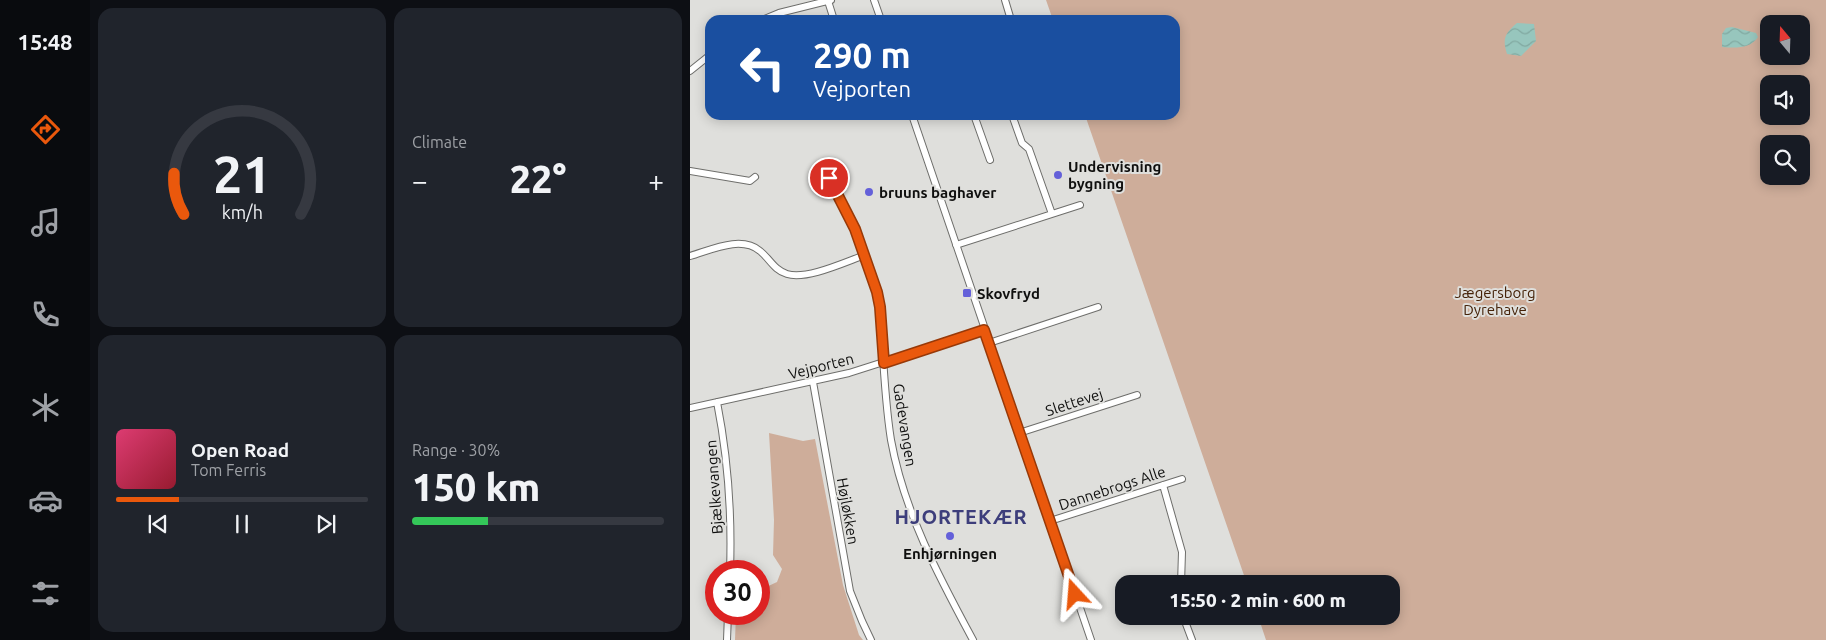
<!DOCTYPE html>
<html lang="en">
<head>
<meta charset="utf-8">
<style>
  :root { --surface:#171b24; --page:#20242c; --text:#f1f3f6; --muted:#9ea1a6; --line:#363941; --accent:#ea580c }
  body { margin:0; font-family:Ubuntu,sans-serif; background:var(--page); color:var(--text); height:100vh; display:flex; flex-direction:column; font-size:19px; white-space:nowrap }
  * { box-sizing:border-box; margin:0 }
  p { font-size:16px; color:var(--muted) }
  .icon { flex:none; width:28px; height:28px; fill:none; stroke:currentColor; stroke-width:2; stroke-linecap:round; stroke-linejoin:round }
  .map { position:relative; flex:1; overflow:hidden }
  .details { display:flex; flex-direction:column; gap:8px; padding:8px; background:#0d0f14; width:600px }
  .details>* { flex:none }
  .guide { position:absolute; left:15px; top:15px; width:475px; height:105px; border-radius:15px; box-shadow:0 2px 12px #0003; background:#1a4fa0; color:#fff; overflow:hidden }
  .needle { width:32px; rotate:341deg }
  .controls { position:absolute; left:1070px; top:15px; display:grid; gap:10px }
  .controls a { display:grid; place-items:center; width:50px; height:50px; border-radius:10px; background:var(--surface); box-shadow:0 2px 12px #0003; font-size:25px }
  .speed { position:absolute; left:15px; top:560px; display:flex; gap:10px; font-size:25px; font-weight:700; text-align:center }
  .speed>* { display:grid; place-content:center; width:65px; height:65px; border-radius:50%; background:var(--surface); box-shadow:0 2px 12px #0003; line-height:1 }
  .speed .limit { border:8px solid #d22; background:#fff; color:#111 }
  .pin { position:absolute; display:grid; place-items:center; width:42px; height:42px; color:#fff; margin:-21px; border:2px solid #fff; border-radius:50%; box-shadow:0 1px 5px #0007 }
  .me { position:absolute; width:55px; margin:-28px; rotate:341deg; stroke-linejoin:round; filter:drop-shadow(0 0 4px #0008) }
  .turn { display:flex; align-items:center; gap:18px; height:105px; padding:0 25px; font-size:22px }
  .turn .icon { width:65px; height:65px; stroke-width:2.5 }
  .turn b { display:block; font-size:35px; line-height:42px }
  .big { font-size:38px; font-weight:800; line-height:1.1 }
  .details .card { flex:1; display:flex; flex-direction:column; justify-content:center; gap:8px; min-width:0; padding:0 18px; border-radius:15px; background:var(--page) }
  .details .dial { align-items:center; gap:0 }
  .dial svg { height:130px; overflow:visible; fill:none; stroke:var(--line); stroke-width:7; stroke-linecap:round; text-anchor:middle }
  .dial text { fill:var(--text); stroke:none }
  .song { display:flex; align-items:center; gap:15px }
  .cover { width:60px; height:60px; border-radius:8px; background:linear-gradient(135deg,hsl(340 70% 55%),hsl(350 70% 35%)) }
  .played { height:5px; border-radius:2px; background:linear-gradient(90deg,var(--accent) 25%,var(--line) 25%) }
  .keys { display:flex; justify-content:space-around; direction:ltr }
  .heat { display:flex; justify-content:space-between; align-items:center; font-size:28px; direction:ltr }
  .charge { height:8px; border-radius:4px; background:linear-gradient(90deg,#34c759 30%,var(--line) 0) }
  .details .tiles { flex:1; display:grid; gap:8px; grid-template-columns:repeat(2,1fr) }
  .trip { position:absolute; left:425px; top:575px; width:285px; height:50px; border-radius:15px; background:var(--surface); box-shadow:0 2px 12px #0003; font-weight:800; line-height:50px; text-align:center }
  main { display:flex; flex:1; min-height:0 }
  .menu { display:flex; flex-direction:column; width:90px; justify-content:space-around; align-items:center; background:#090b0e; color:var(--muted) }
  .menu .icon { width:35px; height:35px }
  .menu .current { color:var(--accent) }
  .menu b { font-size:22px; color:var(--text) }
  .map>svg:first-child { display:block }
  .park { fill:#cead9a; fill-rule:evenodd }
  .water { fill:url(#water-waves) }
  .lines { fill:none; stroke-linecap:round; stroke-linejoin:round }
  .minor-casing { stroke:#6e6e6b; stroke-width:8 }
  .minor { stroke:#fff; stroke-width:6 }
  .route-casing { stroke:#983908; stroke-width:12 }
  .route { stroke:#ea580c; stroke-width:9 }
  .poi-dot { fill:#6460d9; stroke:#dfdfdc; stroke-width:2 }
  .labels { text-anchor:middle; dominant-baseline:central; stroke-width:4; stroke-linejoin:round; paint-order:stroke }
  .poi-label { font-size:15px; font-weight:bold; fill:#0f0f0e; stroke:#dfdfdc; text-anchor:start }
  .park-label { font-size:15px; fill:#452208; stroke:#dfdfdc }
  .street-label { font-size:15px; fill:#0f0f0e; stroke:#dfdfdc }
  .district-label { font-size:20px; font-weight:bold; letter-spacing:1px; fill:#3d3e7b; stroke:#dfdfdc }
</style>
</head>
<body>
<main>
<nav class="menu">
<b>15:48</b>
<svg class="icon current" aria-label="directions" viewBox="0 0 24 24"><path d="M12 3l9 9-9 9-9-9zM9 14v-3h6M13 9l2 2-2 2"/></svg>
<svg class="icon" aria-label="music" viewBox="0 0 24 24"><path d="M9 18V5l10-2v13"/><circle cx="6" cy="18" r="3"/><circle cx="16" cy="16" r="3"/></svg>
<svg class="icon" aria-label="phone" viewBox="0 0 24 24"><path d="M5 4h4l2 5-3 2q2 4 5 5l2-3 5 2v4C11 20 4 13 5 4z"/></svg>
<svg class="icon" aria-label="climate" viewBox="0 0 24 24"><path d="M12 3v18M4 7l16 10M4 17L20 7"/></svg>
<svg class="icon" aria-label="car" viewBox="0 0 24 24"><path d="M5 17H2v-5l4-1 3-4h7l3 4 3 1v5h-3M9 17h6M6 11h13"/><circle cx="7" cy="17" r="2"/><circle cx="17" cy="17" r="2"/></svg>
<svg class="icon" aria-label="filters" viewBox="0 0 24 24"><path d="M4 7h16M4 17h16"/><circle cx="9" cy="7" r="2"/><circle cx="15" cy="17" r="2"/></svg>
</nav>
<section class="details">
<div class="tiles">
<div class="card dial"><svg viewBox="0 0 100 80">
<path d="M14 69A42 42 0 1 1 86 69"/>
<path d="M14 69A42 42 0 0 1 8 44" stroke="#ea580c"/>
<text x="50" y="56" font-size="32" font-weight="700">21</text>
<text x="50" y="72" font-size="11">km/h</text>
</svg></div>
<div class="card"><p>Climate</p>
<div class="heat"><a>−</a><b class="big">22°</b><a>+</a></div>
</div>
<div class="card">
<div class="song"><i class="cover"></i><div><b>Open Road</b><p>Tom Ferris</p></div></div>
<div class="played"></div>
<div class="keys"><svg class="icon" aria-label="previous" viewBox="0 0 24 24"><path d="M18 5L8 12l10 7zM5 5v14"/></svg><svg class="icon" aria-label="pause" viewBox="0 0 24 24"><path d="M8 5v14M16 5v14"/></svg><svg class="icon" aria-label="next" viewBox="0 0 24 24"><path d="M6 5l10 7-10 7zM19 5v14"/></svg></div>
</div>
<div class="card"><p>Range · 30%</p><b class="big">150 km</b><div class="charge"></div></div>
</div>
</section>
<div class="map">
<svg width="1136" height="640" viewBox="0 0 1136 640">
  <defs>
    <pattern id="water-waves" width="16" height="10" patternUnits="userSpaceOnUse" patternTransform="scale(1.25)"><rect width="16" height="10" fill="#97c6bd"/><path d="M0 5q4-4 8 0t8 0" fill="none" stroke="#81a9a1"/></pattern>
  </defs>
  <rect width="100%" height="100%" fill="#dfdfdc"/>
  <path class="park" d="M356 0H1136V640H576L568 616H701V584H557L395 115H485V20H363ZM1079 24H1111V56H1079ZM1079 84H1111V116H1079ZM1079 144H1111V176H1079Z
    M79 433 113 441 125 439 153 585 169 635 173 640H45L46 614H69V589H72L87 582 92 569 83 555 84 520Z"/>
  <path class="water" d="M827 23 844 24 846 41 831 56 817 54C812 39 815 33 827 23Z
    M1042 27 1066 33 1068 37C1060 49 1046 48 1032 47V34L1036 28Z"/>
  <g class="lines">
    <defs>
      <path id="minor" d="M184 0 191 20
        M315 0 321 20
        M138 1 144 20
        M72 20 89 13 141 0
        M0 71 20 55
        M222 115 401 640
        M284 115 300 160
        M0 171 60 181 65 177
        M139 178 165 229 175 255 187 292 190 307C193 351 194 396 201 440 214 512 249 577 283 640
        M362 214 390 205
        M266 245 362 214 339 149 332 143 322 115
        M0 256C21 250 51 235 70 251 80 259 84 270 97 274 117 280 155 262 175 255
        M299 343 408 307
        M123 382 160 591 172 621 181 640
        M27 402C38 458 42 514 40 571
        M0 408 159 373 294 330
        M329 433 447 395
        M473 485 492 552 491 584
        M360 521 492 479
        M493 616 502 640
        M37 640 38 614"/>
    </defs>
    <use href="#minor" class="minor-casing"/>
    <use href="#minor" class="minor"/>
  </g>
  <g class="lines">
    <defs>
      <path id="route" d="M139 178 165 229 187 292 190 307 194 363 294 330 385 594"/>
    </defs>
    <use href="#route" class="route-casing"/>
    <use href="#route" class="route"/>
  </g>
  <g class="poi-dot">
    <circle cx="368" cy="175" r="5"/>
    <circle cx="179" cy="192" r="5"/>
    <rect x="272" y="288" width="10" height="10" rx="2.5"/>
    <circle cx="260" cy="536" r="5"/>
  </g>
  <g class="labels">
    <g class="poi-label">
      <text x="378" y="166">Undervisning<tspan x="378" dy="17">bygning</tspan></text>
      <text x="189" y="192">bruuns baghaver</text>
      <text x="287" y="293">Skovfryd</text>
      <text x="260" y="553" text-anchor="middle">Enhjørningen</text>
    </g>
    <g class="park-label">
      <text x="805" y="292">Jægersborg<tspan x="805" dy="17">Dyrehave</tspan></text>
    </g>
    <g class="street-label">
      <text transform="translate(131 366) rotate(-14)">Vejporten</text>
      <text transform="translate(384 402) rotate(-18)">Slettevej</text>
      <text transform="translate(215 425) rotate(81)">Gadevangen</text>
      <text transform="translate(24 487) rotate(-94)">Bjælkevangen</text>
      <text transform="translate(422 488) rotate(-18)">Dannebrogs Alle</text>
      <text transform="translate(158 511) rotate(80)">Højløkken</text>
    </g>
    <g class="district-label">
      <text x="271" y="516">HJORTEKÆR</text>
    </g>
  </g>
</svg>
<div class="controls">
<a><svg class="needle" viewBox="-14 -14 28 28"><path d="M0-13l5 13h-10z" fill="#e53935"/><path d="M0 13l5-13h-10z" fill="#9ea1a6"/></svg></a>
<a><svg class="icon" aria-label="sound" viewBox="0 0 24 24"><path d="M4 9h4l5-4v14l-5-4H4zM17 9q2 3 0 6"/></svg></a>
<a><svg class="icon" aria-label="search" viewBox="0 0 24 24"><circle cx="10" cy="10" r="6"/><path d="M15 15l6 6"/></svg></a>
</div>
<div class="speed"><div class="limit">30</div></div>
<div class="pin" style="left:139px;top:178px;background:#d93025"><svg class="icon" aria-label="arrive" viewBox="0 0 24 24"><path d="M6 21V4h12l-3 4 3 4H6"/></svg></div>
<svg class="me" style="left:385px;top:594px" viewBox="-20 -20 40 40"><path d="M0-17L14 15 0 8-14 15z" fill="#ea580c" stroke="#fff" stroke-width="4"/></svg>
<div class="trip">15:50 · 2 min · 600 m</div>
<div class="guide">
<div class="turn"><svg class="icon" aria-label="left" viewBox="0 0 24 24"><path d="M17 20v-9H6M10 6l-5 5 5 5"/></svg><div><b>290 m</b>Vejporten</div></div>
</div>
</div>
</main>
</body>
</html>
